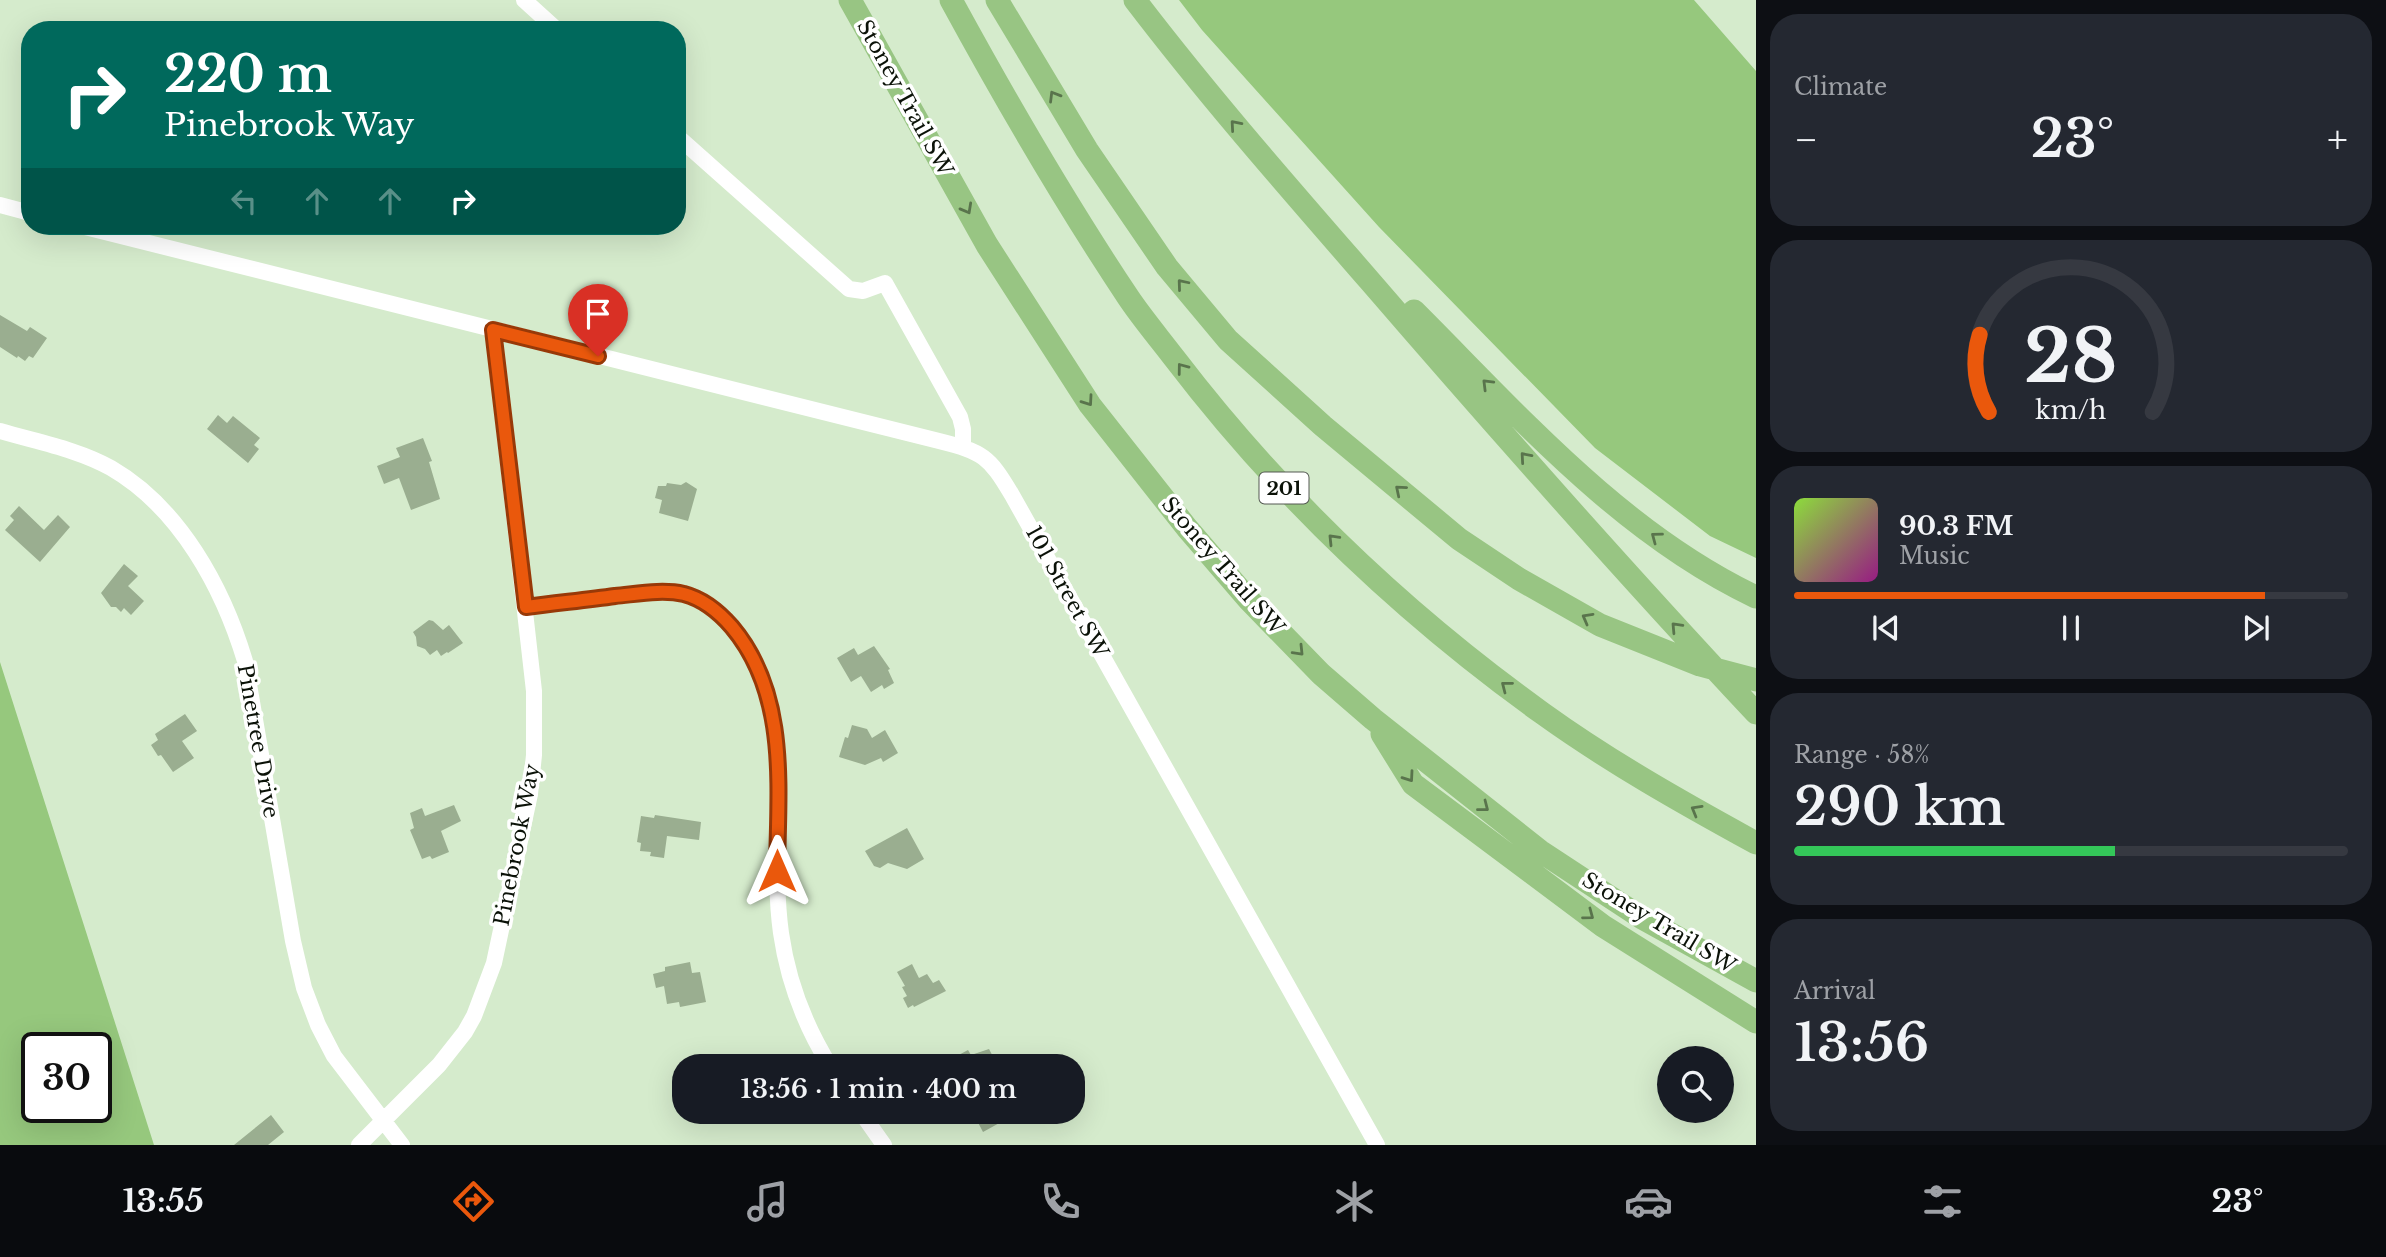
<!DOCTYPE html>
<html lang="en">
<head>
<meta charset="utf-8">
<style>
  :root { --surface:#171b24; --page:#242831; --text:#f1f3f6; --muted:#9ea1a6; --line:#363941; --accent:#ea580c }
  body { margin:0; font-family:"Libre Baskerville",serif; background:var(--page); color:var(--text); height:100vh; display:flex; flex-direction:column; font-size:26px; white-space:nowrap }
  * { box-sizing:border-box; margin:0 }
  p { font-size:23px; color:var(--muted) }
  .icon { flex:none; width:38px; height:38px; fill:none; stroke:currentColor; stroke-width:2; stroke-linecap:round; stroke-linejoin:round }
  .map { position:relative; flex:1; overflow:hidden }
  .drawer { display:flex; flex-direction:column; gap:14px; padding:14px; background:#0d0f14; width:630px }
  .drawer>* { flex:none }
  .banner { position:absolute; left:21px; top:21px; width:665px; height:214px; border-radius:28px; box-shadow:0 7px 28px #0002; background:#00695c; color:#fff; overflow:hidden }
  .fabs { position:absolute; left:1657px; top:1046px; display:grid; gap:14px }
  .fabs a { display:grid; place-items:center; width:77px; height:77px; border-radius:50%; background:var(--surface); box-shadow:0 7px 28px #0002; font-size:35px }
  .speed { position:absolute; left:21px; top:1032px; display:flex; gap:14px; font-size:35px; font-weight:700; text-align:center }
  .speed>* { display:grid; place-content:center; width:91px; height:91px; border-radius:50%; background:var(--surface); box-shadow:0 7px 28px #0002; line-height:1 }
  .speed .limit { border:4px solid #111; border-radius:10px; background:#fff; color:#111 }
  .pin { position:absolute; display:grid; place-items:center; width:60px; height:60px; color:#fff; margin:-72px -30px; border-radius:50% 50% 50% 0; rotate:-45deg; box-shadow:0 0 7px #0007 }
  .pin .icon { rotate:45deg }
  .me { position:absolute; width:77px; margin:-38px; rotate:0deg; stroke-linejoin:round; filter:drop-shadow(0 0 5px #0008) }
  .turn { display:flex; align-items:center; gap:24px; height:147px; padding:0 28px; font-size:32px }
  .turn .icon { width:91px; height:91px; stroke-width:2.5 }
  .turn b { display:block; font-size:49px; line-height:60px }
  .lanes { display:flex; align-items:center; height:66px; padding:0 28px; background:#0003; justify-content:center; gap:35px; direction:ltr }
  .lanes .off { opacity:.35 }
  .big { font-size:52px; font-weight:600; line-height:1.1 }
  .drawer .card { flex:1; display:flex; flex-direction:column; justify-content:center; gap:10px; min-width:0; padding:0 24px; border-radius:28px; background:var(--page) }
  .drawer .dial { align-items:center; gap:0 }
  .dial svg { height:182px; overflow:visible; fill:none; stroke:var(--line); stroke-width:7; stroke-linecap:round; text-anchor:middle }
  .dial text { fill:var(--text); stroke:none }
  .song { display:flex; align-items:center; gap:21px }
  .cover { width:84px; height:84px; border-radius:10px; background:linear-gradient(135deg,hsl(90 70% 55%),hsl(310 70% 35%)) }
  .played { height:7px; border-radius:4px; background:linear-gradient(90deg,var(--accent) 85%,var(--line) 85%) }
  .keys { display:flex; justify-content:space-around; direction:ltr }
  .heat { display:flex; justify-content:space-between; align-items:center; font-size:38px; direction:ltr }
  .charge { height:10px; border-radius:5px; background:linear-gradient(90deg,#34c759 58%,var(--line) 0) }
  .trip { position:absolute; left:672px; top:1054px; width:413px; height:70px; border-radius:28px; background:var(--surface); box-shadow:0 7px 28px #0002; font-weight:600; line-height:70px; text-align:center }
  .tabs { display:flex; height:112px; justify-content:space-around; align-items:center; background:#090b0e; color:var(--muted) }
  .tabs .icon { width:49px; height:49px }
  .tabs .current { color:var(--accent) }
  .tabs b { font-size:32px; color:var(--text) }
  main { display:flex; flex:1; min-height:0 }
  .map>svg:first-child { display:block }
  .green { fill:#96c87d; fill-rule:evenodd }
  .building { fill:#9aae90 }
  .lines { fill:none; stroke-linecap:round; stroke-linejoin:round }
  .minor { stroke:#fff; stroke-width:16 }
  .highway { stroke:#98c583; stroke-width:23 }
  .oneway { stroke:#59744c }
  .route-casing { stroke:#983908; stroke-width:18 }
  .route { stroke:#ea580c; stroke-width:12 }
  .labels { text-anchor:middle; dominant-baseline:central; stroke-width:7; stroke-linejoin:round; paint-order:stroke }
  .shield { fill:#fff; stroke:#545952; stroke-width:2 }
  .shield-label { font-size:19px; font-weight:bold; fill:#0b1208 }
  .street-label { font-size:21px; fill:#0b1208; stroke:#fff }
</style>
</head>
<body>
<main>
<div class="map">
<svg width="1756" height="1145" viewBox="0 0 1756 1145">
  <rect width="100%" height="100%" fill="#d5ebcc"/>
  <path class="green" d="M1179 0H1694L1756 71V558L1710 536 1595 448 1379 227 1202 30Z
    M0 662 154 1145H0ZM37 1048H96V1108H37Z"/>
  <path class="building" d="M0 315 27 331 30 327 47 338 33 358 29 356 25 361 18 356 17 358 0 347Z
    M218 415 227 423 233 416 260 438 254 445 259 449 248 463 207 429Z
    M423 438 432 461 429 462 440 499 411 510 399 478 384 484 377 466 400 457 396 448Z
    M686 482 697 489 688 521 659 513 662 500 655 498 658 486H666L667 483 681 485Z
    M19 506 44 530 58 515 70 527 40 562 5 530 14 520 10 516Z
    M124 564 138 576 128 586 144 601 131 615 124 608 121 612 116 607H111L101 593Z
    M429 620 433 621 443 630 449 625 463 643 448 653 447 652 441 656 437 650 430 655 425 649 417 646 416 637 413 632Z
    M874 646 890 669 888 670 894 683 884 689 882 685 871 692 861 676 851 682 837 658 854 648 858 655Z
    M185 714 197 731 182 741 194 758 173 772 161 755 158 756 151 745 158 740 155 734Z
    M852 725 867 729 872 738 885 730 898 753 883 762 881 758 865 765 839 757 845 737 848 738Z
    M454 805 461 821 441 831 449 852 432 859 430 856 422 859 410 830 414 828 410 813 422 808 425 816Z
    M655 815 701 822 699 840 667 836 664 858 650 856 651 852 640 851 641 843 637 842 641 816 654 818Z
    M907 828 924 859 907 869 888 863 880 868 874 866 865 851Z
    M690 962 692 973 700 972 706 1002 680 1007 679 1002 667 1004 664 986 656 988 653 974 665 971V967Z
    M912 964 919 978 927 974 933 983 939 980 946 991 914 1007 913 1005 908 1008 903 998 907 996 902 987 905 986 897 972Z
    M989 1049 998 1066H938L968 1050 971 1055Z
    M972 1111H998L1003 1121 983 1132Z
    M271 1115 284 1132 268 1145H234Z"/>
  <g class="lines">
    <path class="minor" d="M524 0 557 30
      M677 136 849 289 863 291 885 283 960 417 963 429V447
      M0 205 30 213
      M81 226 939 441C983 452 989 456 1012 495L1377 1145
      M0 431C37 442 77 449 111 468 180 508 223 588 245 661L293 941 304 988 318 1025 334 1056 402 1145
      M526 607C554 604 582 600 610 597 634 594 660 589 684 594 706 599 725 616 738 634 801 723 767 833 781 933 788 982 804 1024 830 1066
      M860 1111 884 1145
      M359 1145 439 1065 465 1032 474 1016 494 963 530 794 534 755V691L493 330"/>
    <path class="highway" d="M850 0 987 245 1090 405 1187 528 1249 600 1321 674 1373 719 1540 851 1642 918 1756 981
      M951 0C1006 101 1064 201 1128 297 1142 318 1159 338 1175 359 1279 495 1403 613 1542 713 1610 762 1683 803 1756 843
      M997 0 1087 150 1167 267 1228 340 1323 426 1459 539 1519 579 1600 625 1700 665 1756 680
      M1135 0C1209 97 1289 188 1369 280 1495 426 1624 572 1756 713
      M1414 311C1518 415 1621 533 1756 597
      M1382 734 1413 784 1603 926 1756 1022"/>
  </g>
  <defs><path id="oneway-chevron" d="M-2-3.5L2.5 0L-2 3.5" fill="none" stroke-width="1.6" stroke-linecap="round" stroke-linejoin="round" transform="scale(1.75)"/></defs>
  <g class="oneway">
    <use href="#oneway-chevron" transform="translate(1054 96) rotate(-121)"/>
    <use href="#oneway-chevron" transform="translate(1235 125) rotate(-131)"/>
    <use href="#oneway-chevron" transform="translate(967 209) rotate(61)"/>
    <use href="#oneway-chevron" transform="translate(1182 284) rotate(-130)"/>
    <use href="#oneway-chevron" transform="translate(1182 368) rotate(-127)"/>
    <use href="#oneway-chevron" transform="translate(1487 384) rotate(-135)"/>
    <use href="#oneway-chevron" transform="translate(1088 401) rotate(55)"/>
    <use href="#oneway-chevron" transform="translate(1525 457) rotate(-131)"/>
    <use href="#oneway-chevron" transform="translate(1400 490) rotate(-140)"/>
    <use href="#oneway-chevron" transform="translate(1656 537) rotate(-143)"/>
    <use href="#oneway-chevron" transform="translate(1333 539) rotate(-134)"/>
    <use href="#oneway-chevron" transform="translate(1587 618) rotate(-151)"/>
    <use href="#oneway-chevron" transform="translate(1676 627) rotate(-133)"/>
    <use href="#oneway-chevron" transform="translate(1299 651) rotate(46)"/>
    <use href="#oneway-chevron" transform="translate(1506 686) rotate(-142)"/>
    <use href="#oneway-chevron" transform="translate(1409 777) rotate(55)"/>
    <use href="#oneway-chevron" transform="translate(1484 807) rotate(38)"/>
    <use href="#oneway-chevron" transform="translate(1696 810) rotate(-150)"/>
    <use href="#oneway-chevron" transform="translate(1589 915) rotate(37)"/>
  </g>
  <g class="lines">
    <defs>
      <path id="route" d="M598 356 493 330 526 607C556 603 586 600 615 596 637 594 662 589 684 594 703 599 719 612 732 627 789 695 778 788 777 871"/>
    </defs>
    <use href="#route" class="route-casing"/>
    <use href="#route" class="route"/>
  </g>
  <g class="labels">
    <rect class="shield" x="1259.5" y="472.5" width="49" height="31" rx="5"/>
    <g class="shield-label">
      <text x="1284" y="488">201</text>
    </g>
    <g class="street-label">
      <text transform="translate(905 98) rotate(61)">Stoney Trail SW</text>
      <text transform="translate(1223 566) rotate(49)">Stoney Trail SW</text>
      <text transform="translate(1067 592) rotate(61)">101 Street SW</text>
      <text transform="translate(258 741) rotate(80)">Pinetree Drive</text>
      <text transform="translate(517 845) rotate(-79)">Pinebrook Way</text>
      <text transform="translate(1659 923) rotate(31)">Stoney Trail SW</text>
    </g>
  </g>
</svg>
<div class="fabs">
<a><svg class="icon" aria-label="search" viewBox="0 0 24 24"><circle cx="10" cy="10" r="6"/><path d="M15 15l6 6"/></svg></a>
</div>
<div class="speed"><div class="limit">30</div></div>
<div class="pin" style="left:598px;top:356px;background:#d93025"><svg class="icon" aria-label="arrive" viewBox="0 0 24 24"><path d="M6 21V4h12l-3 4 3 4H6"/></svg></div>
<svg class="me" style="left:777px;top:871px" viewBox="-20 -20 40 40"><path d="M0-17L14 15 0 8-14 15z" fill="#ea580c" stroke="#fff" stroke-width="4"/></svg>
<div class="trip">13:56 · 1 min · 400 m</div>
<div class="banner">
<div class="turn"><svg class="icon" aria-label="right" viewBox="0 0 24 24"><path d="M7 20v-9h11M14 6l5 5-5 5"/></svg><div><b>220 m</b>Pinebrook Way</div></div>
<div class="lanes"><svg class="icon off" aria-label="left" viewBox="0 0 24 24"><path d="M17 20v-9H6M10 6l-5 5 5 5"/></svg><svg class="icon off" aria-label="ahead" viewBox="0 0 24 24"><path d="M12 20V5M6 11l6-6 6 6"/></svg><svg class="icon off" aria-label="ahead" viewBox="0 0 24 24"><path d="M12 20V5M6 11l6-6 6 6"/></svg><svg class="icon" aria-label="right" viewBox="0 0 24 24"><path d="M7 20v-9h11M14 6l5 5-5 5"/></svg></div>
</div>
</div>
<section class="drawer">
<div class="card"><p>Climate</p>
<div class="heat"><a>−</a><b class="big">23°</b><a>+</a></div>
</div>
<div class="card dial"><svg viewBox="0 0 100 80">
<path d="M14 69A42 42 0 1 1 86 69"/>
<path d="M14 69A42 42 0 0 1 10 35" stroke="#ea580c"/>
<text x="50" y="56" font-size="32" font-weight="700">28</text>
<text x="50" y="72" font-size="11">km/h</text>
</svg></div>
<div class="card">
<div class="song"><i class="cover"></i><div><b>90.3 FM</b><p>Music</p></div></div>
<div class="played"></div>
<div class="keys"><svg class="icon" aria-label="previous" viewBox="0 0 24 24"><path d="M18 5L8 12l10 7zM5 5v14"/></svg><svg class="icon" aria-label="pause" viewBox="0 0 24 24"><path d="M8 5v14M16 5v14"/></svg><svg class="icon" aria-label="next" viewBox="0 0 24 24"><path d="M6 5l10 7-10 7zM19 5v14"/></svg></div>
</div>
<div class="card"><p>Range · 58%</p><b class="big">290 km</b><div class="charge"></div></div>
<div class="card"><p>Arrival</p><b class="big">13:56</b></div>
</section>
</main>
<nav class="tabs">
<b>13:55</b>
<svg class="icon current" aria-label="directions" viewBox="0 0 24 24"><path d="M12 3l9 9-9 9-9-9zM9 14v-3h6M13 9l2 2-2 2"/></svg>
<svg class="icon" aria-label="music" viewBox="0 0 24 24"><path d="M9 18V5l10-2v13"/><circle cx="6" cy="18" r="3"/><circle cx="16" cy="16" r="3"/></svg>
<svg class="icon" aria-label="phone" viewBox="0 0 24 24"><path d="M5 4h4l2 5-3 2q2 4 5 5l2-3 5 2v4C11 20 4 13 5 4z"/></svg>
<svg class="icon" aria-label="climate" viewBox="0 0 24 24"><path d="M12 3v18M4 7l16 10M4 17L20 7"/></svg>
<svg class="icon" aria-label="car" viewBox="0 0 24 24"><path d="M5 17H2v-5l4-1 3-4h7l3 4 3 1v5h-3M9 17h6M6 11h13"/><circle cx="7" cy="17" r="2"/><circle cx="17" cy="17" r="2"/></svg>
<svg class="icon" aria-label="filters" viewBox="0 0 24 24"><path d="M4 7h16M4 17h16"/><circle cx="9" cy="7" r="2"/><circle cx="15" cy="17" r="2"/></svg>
<b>23°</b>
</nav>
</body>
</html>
